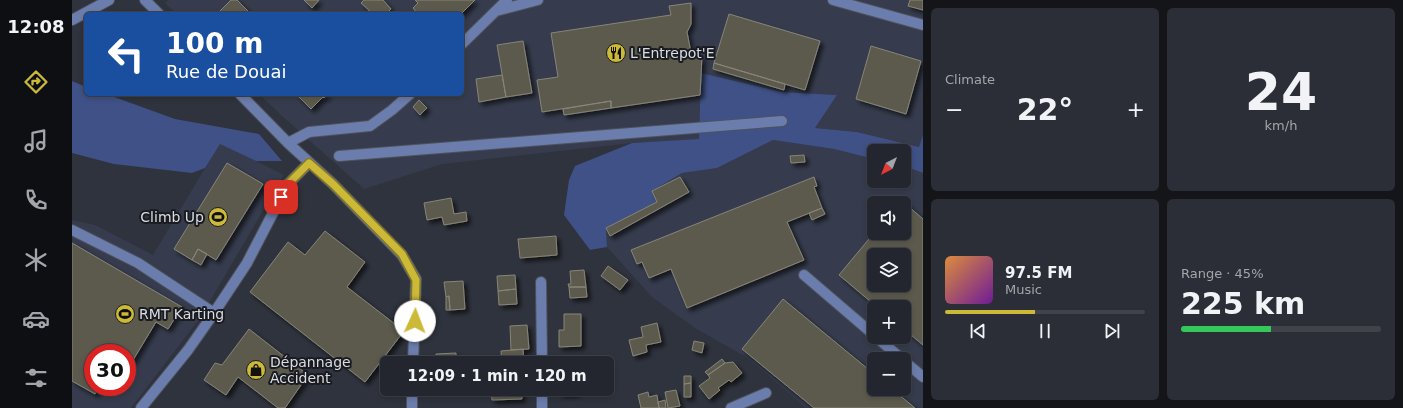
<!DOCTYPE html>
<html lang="en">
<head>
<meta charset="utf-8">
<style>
  :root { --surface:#23262e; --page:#2b2e36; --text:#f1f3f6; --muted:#a3a5aa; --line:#40434a; --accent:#cdb938 }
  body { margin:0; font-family:"DejaVu Sans",sans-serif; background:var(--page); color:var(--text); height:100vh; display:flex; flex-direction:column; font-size:15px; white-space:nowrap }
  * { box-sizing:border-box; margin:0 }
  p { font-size:13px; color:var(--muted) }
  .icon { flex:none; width:22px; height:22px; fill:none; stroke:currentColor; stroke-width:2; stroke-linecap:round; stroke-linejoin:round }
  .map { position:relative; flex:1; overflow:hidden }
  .side { display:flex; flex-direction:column; gap:8px; padding:8px; background:#131519; width:480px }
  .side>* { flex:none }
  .guide { position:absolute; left:12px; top:12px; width:380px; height:84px; border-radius:6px; box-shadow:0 2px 6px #0003,0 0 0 1px var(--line); background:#1a4fa0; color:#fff; overflow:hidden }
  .needle { width:26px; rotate:222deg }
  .controls { position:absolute; left:795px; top:144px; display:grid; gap:8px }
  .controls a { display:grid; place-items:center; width:44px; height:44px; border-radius:6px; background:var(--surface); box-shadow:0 2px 6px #0003,0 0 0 1px var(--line); font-size:20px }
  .speed { position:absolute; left:12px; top:344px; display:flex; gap:8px; font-size:20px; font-weight:700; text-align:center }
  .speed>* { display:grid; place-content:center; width:52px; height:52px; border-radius:50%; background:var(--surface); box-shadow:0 2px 6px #0003,0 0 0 1px var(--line); line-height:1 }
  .speed .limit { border:6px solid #d22; background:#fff; color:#111 }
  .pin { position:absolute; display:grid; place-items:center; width:34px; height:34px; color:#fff; margin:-17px; border-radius:8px; box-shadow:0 2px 6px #0006 }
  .me { position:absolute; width:44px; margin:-22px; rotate:2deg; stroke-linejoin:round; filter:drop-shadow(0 0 3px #0008) }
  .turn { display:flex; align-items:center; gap:14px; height:84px; padding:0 16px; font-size:18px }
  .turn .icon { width:52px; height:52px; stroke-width:2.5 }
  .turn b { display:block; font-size:28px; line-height:34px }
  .big { font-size:30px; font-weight:700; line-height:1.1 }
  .side .card { flex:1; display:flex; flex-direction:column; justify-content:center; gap:6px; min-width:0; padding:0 14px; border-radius:6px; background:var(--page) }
  .side .dial { align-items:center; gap:0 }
  .dial b { font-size:52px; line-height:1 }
  .song { display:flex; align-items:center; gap:12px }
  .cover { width:48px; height:48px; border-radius:6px; background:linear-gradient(135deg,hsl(30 70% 55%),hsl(280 70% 35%)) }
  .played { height:4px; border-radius:2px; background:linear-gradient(90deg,var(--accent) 45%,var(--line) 45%) }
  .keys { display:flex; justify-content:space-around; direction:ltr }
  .heat { display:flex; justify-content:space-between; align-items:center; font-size:22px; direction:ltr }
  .charge { height:6px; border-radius:3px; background:linear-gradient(90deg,#34c759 45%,var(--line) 0) }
  .side .tiles { flex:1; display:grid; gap:8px; grid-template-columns:repeat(2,1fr) }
  .trip { position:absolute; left:308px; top:356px; width:234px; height:40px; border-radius:6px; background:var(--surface); box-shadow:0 2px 6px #0003,0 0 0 1px var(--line); font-weight:700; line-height:40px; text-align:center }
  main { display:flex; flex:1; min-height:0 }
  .tab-bar { display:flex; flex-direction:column; width:72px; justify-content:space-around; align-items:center; background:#0e0f12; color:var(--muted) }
  .tab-bar .icon { width:28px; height:28px }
  .tab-bar .on { color:var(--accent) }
  .tab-bar b { font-size:18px; color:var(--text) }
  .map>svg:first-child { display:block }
  .built { fill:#363c4d; fill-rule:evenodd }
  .green { fill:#3f5186 }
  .building { fill:#5c5a4e; stroke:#878578; fill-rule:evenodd; filter:url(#shadow) }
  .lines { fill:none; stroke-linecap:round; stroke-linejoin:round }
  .minor-casing { stroke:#4e525b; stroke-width:12 }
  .minor { stroke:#6b7dad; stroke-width:10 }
  .route-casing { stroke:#857824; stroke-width:10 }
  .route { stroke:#cdb938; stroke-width:7 }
  .labels { text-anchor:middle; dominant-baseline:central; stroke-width:4; stroke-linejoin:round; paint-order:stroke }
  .poi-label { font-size:14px; fill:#dadde4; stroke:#191b20; text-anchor:start }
</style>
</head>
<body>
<main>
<nav class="tab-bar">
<b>12:08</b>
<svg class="icon on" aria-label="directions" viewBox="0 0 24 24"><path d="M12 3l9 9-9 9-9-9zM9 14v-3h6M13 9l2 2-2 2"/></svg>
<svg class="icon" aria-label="music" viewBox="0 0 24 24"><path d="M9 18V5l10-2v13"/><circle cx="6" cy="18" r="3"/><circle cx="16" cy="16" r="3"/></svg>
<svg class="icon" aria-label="phone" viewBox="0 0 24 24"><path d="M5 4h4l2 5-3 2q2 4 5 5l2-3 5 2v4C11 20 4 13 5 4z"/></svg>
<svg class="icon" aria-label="climate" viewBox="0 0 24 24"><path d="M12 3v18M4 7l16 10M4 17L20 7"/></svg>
<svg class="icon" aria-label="car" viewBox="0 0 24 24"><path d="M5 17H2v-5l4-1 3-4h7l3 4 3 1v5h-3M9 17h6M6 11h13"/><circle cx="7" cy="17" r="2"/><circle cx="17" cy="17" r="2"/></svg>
<svg class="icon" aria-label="filters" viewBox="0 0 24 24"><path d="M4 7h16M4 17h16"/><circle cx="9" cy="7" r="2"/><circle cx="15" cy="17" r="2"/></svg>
</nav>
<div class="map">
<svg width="851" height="408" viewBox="0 0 851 408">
  <defs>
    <filter id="shadow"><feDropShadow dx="3.5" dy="3.5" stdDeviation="2" flood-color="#0009"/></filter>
  </defs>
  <rect width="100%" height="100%" fill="#2f333d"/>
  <path class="built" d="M96 0H851V135L848 147 785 132 743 128 765 95 710 92 629 73 627 140 560 143 370 164 292 189 209 115 187 94H390V14H105L93 3Z
    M701 140 762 149 802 159V181H832V166L851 173V408H734L674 357 623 328 580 297 535 247 534 228 585 202 580 191 610 173 645 168ZM802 203H832V233H802ZM802 255H832V285H802ZM802 307H832V337H802ZM802 359H832V389H802Z
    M148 143 212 175 128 318 59 408H0V220L23 225 81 255ZM21 353H55V387H21Z"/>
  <path class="green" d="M629 73 710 92 765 95 743 128 785 132 847 147 851 135V173L832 166V151H802V159L762 149 701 140 645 168 610 173 580 191 585 202 534 228 535 247 518 250 492 215 497 180 503 166 560 143 627 139Z
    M0 81 14 87V94H34L103 119 187 134 210 161H184L148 144 133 168 120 173 42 164 0 153Z"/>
  <path class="building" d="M159 0H165L179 14H145Z
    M232 0H247L240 8Z
    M292 0H311L319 9 314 14H301L289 3Z
    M343 0H403L389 14H346L341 8 346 3Z
    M838 0H851V10L836 6Z
    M619 3V24L615 32 620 58 630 56 628 95 539 108V101L470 112 465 80 486 77 479 33 599 15 597 6Z
    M657 14 748 41 733 90 642 63Z
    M451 41 460 93 434 97 425 45Z
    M799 46 849 61 834 114 784 99Z
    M642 63 713 84 712 90 641 69Z
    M430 75 434 97 407 102 404 79Z
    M224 94H256L252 98 251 97 239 109Z
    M347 100 355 108 348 115 341 107Z
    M539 101V108L492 115 491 109Z
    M732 155 733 162 719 163 718 156Z
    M155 163 191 184 144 260 126 249 120 260 102 249Z
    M608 177 617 192 538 236 534 228 585 202 580 191Z
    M742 177 745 186 742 187 750 208 715 222 732 260 615 308 599 269 577 278 570 262 565 264 559 250Z
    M379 198 382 214 394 212 395 221 372 225 370 217 355 220 352 203Z
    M829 200 851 219V345L832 329V307H805L767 275 802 233H832V203H827ZM802 255H832V285H802Z
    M750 208 753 214 740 220 737 213Z
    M253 231 293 262 275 287 332 331 293 382 178 292 216 242 233 255Z
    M484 236 485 255 448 258 446 239Z
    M0 243 110 307 96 329 84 322 55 370V353H21V387H27L23 394 0 381Z
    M126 249 135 254 129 265 120 260Z
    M536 266 556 280 548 290 529 276Z
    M512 270 514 287H497L496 284H499L498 271Z
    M443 275 444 289 426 291 425 276Z
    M391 281 393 309 378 310 377 296 374 297 372 282Z
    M497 287H514L515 297 498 298Z
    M444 289 445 304 427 305 426 291Z
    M377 296 378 310H374V297Z
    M711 299 802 374V389H820L843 408H742L670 349Z
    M492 314H509V346L487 347V330H492Z
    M585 323 589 342 574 345 575 352 561 356 557 340 571 337 569 327Z
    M455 325 457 349 439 350 438 326Z
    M177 329 236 375 213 408H206L166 377 154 395 132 380 143 363 150 365Z
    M622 341 632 343 630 353 620 350Z
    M451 349 452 363H430L429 351Z
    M384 353V363H364V354Z
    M650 359 653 363 636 375 633 372Z
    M661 362 670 373 659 382 657 380 646 388 648 390 637 399 627 386 638 378 636 375 653 363Z
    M612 376H619V383L612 384Z
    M619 383V397H612V384Z
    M429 389H449L450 399 420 400 419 392H430Z
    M488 389H505V393L488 394Z
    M604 390 608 406 596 408 593 392Z
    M576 392 577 397 585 395 587 408H569L566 395Z
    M593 400 594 408H587L586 402Z"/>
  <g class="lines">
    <defs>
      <path id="minor" d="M73 0 87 14
        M761 0 851 25
        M424 11 466 0
        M0 20 37 0
        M390 44 435 0
        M168 94 216 143 261 184 330 255 344 279 341 363
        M216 143 237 132 298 126 320 110 338 94
        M267 156 710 121
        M0 230 66 263 142 313
        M732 275 802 335
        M469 282 470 363
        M804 337 830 359
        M832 361 851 377
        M470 389V408
        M69 408 116 350 142 313 175 263 216 184 237 163
        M340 408V389
        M659 408 694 393"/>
    </defs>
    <use href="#minor" class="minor-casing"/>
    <use href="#minor" class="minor"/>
  </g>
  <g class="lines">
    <defs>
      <path id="route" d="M209 197 216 184 237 163 261 184 330 254 344 280 343 321"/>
    </defs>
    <use href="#route" class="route-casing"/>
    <use href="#route" class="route"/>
  </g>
  <defs>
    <symbol id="restaurant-disc" viewBox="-11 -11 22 22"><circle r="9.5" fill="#cdb938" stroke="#191b20"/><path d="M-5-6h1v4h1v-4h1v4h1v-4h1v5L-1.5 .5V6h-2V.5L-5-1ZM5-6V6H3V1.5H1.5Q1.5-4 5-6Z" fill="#111"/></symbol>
    <symbol id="stadium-disc" viewBox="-11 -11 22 22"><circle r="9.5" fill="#cdb938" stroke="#191b20"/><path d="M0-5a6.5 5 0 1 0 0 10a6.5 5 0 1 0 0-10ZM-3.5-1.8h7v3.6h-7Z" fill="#111"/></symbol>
    <symbol id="shop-disc" viewBox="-11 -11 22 22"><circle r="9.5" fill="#cdb938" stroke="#191b20"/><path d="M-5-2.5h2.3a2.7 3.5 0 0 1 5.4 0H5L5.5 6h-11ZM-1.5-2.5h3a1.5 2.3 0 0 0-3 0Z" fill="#111"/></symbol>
  </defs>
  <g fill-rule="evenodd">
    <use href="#restaurant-disc" x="533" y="42" width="22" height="22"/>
    <use href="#stadium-disc" x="135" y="206" width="22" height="22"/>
    <use href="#stadium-disc" x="42" y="303" width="22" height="22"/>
    <use href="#shop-disc" x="173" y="359" width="22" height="22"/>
  </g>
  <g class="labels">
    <g class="poi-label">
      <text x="558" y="53">L'Entrepot'E</text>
      <text x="132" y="217" text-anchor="end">Climb Up</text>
      <text x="67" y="314">RMT Karting</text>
      <text x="198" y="362">Dépannage<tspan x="198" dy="16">Accident</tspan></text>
    </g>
  </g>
</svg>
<div class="controls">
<a><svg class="needle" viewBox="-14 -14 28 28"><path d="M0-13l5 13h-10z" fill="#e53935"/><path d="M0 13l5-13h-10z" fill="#a3a5aa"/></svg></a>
<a><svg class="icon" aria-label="sound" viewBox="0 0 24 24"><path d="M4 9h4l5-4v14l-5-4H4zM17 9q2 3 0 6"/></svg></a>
<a><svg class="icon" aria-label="layers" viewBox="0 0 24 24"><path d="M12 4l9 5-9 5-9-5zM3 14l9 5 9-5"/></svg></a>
<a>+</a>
<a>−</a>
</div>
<div class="speed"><div class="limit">30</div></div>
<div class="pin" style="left:209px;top:197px;background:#d93025"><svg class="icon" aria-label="arrive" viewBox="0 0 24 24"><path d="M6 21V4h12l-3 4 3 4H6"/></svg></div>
<svg class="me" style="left:343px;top:321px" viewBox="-20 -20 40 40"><circle r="19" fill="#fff"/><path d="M0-13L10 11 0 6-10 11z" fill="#cdb938"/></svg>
<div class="trip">12:09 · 1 min · 120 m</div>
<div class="guide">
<div class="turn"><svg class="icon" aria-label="left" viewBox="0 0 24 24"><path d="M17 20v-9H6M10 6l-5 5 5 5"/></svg><div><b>100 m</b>Rue de Douai</div></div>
</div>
</div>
<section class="side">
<div class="tiles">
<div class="card"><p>Climate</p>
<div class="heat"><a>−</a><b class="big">22°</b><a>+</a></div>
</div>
<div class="card dial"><b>24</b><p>km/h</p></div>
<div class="card">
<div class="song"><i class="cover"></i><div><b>97.5 FM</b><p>Music</p></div></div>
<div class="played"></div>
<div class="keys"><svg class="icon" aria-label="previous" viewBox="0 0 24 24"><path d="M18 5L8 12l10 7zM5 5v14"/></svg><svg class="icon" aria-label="pause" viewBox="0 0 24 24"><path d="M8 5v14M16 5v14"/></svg><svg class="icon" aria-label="next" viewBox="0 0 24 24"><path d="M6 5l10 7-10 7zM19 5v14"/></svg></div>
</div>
<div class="card"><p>Range · 45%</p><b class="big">225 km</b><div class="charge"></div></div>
</div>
</section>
</main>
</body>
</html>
